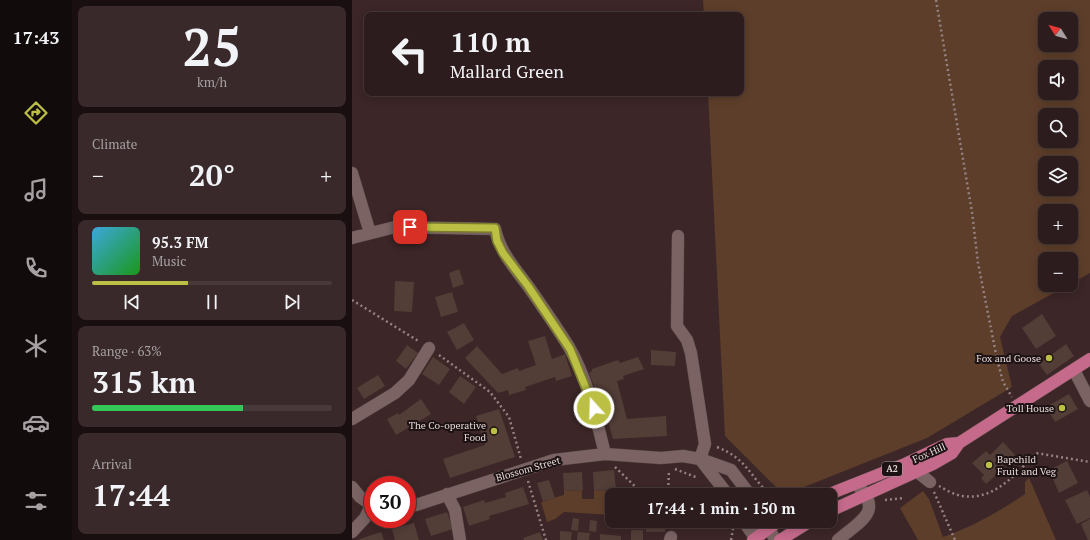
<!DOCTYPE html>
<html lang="en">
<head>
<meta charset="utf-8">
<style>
  :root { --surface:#2d1c1d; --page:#39292a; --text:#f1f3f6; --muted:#a7a1a4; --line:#483a3b; --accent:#bbc044 }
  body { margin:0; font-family:"PT Serif",serif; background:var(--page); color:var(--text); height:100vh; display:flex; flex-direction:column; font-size:15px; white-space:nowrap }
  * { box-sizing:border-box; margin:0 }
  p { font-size:13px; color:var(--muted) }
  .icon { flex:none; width:22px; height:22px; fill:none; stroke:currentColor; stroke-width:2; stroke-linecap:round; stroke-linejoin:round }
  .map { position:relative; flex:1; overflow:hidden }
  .side { display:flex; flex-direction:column; gap:6px; padding:6px; background:#190f10; width:280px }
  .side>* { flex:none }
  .top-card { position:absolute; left:12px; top:12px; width:380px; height:84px; border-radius:8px; box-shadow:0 2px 10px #0003,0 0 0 1px var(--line); background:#2d1c1d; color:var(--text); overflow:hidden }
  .needle { width:26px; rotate:307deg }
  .fabs { position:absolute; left:686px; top:12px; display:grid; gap:8px }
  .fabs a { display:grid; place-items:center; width:40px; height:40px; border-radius:8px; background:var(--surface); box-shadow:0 2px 10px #0003,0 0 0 1px var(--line); font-size:20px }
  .speed { position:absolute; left:12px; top:476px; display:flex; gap:8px; font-size:20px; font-weight:700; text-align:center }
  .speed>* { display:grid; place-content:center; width:52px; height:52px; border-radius:50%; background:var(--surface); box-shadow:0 2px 10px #0003,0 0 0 1px var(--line); line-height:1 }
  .speed .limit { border:6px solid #d22; background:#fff; color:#111 }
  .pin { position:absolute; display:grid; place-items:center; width:34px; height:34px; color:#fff; margin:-17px; border-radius:8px; box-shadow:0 2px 6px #0006 }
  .me { position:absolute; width:44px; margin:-22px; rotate:340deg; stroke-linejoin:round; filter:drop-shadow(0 0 3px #0008) }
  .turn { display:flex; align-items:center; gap:14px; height:84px; padding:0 20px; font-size:18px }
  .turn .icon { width:52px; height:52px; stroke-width:2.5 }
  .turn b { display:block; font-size:28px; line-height:34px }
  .big { font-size:30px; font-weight:700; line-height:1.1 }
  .side .card { flex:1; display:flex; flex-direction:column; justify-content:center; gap:6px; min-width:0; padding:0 14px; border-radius:8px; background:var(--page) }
  .side .dial { align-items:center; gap:0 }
  .dial b { font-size:52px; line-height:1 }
  .song { display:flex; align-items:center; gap:12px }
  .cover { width:48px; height:48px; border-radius:6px; background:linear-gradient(135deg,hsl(200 70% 55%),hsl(120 70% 35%)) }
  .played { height:4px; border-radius:2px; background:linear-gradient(90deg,var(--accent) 40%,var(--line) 40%) }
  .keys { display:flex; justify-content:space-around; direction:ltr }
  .heat { display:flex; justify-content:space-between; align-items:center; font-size:22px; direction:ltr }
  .charge { height:6px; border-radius:3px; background:linear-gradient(90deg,#34c759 63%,var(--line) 0) }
  .trip { position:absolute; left:253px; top:488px; width:232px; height:40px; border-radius:8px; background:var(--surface); box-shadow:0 2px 10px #0003,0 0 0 1px var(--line); font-weight:700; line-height:40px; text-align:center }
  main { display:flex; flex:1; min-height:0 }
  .tab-bar { display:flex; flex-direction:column; width:72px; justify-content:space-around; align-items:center; background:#120b0c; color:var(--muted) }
  .tab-bar .icon { width:28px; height:28px }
  .tab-bar .selected { color:var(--accent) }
  .tab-bar b { font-size:18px; color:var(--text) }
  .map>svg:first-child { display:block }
  .green { fill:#5d3e2a; fill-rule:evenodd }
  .building { fill:#523d37 }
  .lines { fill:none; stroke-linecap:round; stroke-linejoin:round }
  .minor-casing { stroke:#544; stroke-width:13 }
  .major-casing { stroke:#544; stroke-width:13 }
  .path { stroke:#948282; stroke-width:2.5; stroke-dasharray:2 3; stroke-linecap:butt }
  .minor { stroke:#7b6363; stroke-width:12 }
  .major { stroke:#c56a8b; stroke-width:12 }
  .route-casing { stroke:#7a7d2c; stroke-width:10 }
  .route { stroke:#bbc044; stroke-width:7 }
  .poi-dot { fill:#bbc044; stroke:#1c1213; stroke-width:1.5 }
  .labels { text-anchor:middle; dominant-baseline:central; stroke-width:4; stroke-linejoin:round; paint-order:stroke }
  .shield { fill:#1c1213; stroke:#ab9d9e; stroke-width:1 }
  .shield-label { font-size:9px; font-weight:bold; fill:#e8d9d9 }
  .poi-label { font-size:10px; fill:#e8d9d9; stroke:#1c1213; text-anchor:end }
  .street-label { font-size:10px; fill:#e8d9d9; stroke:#1c1213 }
</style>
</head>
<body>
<main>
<nav class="tab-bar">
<b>17:43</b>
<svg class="icon selected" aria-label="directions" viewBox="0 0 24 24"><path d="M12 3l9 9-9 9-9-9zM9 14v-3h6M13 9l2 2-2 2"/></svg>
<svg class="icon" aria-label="music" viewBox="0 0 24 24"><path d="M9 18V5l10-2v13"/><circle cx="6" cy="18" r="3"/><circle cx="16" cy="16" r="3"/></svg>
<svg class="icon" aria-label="phone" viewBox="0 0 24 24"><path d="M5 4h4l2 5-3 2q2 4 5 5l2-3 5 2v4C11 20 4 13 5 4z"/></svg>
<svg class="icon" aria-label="climate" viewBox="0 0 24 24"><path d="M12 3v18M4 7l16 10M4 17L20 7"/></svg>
<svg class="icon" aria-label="car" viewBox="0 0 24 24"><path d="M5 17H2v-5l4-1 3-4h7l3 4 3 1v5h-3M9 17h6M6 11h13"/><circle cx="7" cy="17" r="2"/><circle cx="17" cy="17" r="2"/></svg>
<svg class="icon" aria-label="filters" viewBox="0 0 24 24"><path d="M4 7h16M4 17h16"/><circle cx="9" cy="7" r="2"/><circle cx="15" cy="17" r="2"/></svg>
</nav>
<section class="side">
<div class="card dial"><b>25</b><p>km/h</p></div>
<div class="card"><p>Climate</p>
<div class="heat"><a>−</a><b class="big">20°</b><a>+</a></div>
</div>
<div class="card">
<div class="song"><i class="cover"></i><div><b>95.3 FM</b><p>Music</p></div></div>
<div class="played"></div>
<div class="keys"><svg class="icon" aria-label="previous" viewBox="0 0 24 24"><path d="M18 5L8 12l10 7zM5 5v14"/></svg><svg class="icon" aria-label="pause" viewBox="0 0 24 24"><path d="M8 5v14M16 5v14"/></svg><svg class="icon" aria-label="next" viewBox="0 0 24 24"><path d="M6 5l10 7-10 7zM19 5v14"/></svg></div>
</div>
<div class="card"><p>Range · 63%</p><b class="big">315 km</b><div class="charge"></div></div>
<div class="card"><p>Arrival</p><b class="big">17:44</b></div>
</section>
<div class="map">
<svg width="738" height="540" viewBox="0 0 738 540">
  <rect width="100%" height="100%" fill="#3c2627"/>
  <path class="green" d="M351 0H738V273L719 284V259H693V285H716L660 316 648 337 660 387 575 438 432 495 373 436 356 93H389V15H352ZM693 19H719V45H693ZM693 67H719V93H693ZM693 115H719V141H693ZM693 163H719V189H693ZM693 211H719V237H693Z
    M677 478 704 540H566L548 508 571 491 577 499 591 537C620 527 648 511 673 494V482Z
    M230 490V499H242V491L268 490V495H260V515L212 512 203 519 195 522 189 502 212 495V491Z"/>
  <path class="building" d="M107 269 112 284 101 288 97 273Z
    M43 281 62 282 60 312 42 311Z
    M100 292 106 312 89 317 83 297Z
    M690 314 704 336 684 349 670 328Z
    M112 323 122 340 105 350 95 332Z
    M193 336 200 359 213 354 220 376 204 381 203 377 173 387 174 390 157 395 156 390 146 393 113 358 125 346 150 374 166 368 167 371 184 365 176 341Z
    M714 344 722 356 695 375 687 364Z
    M55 345 66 353 54 369 44 361Z
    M299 350 324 352 323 366 299 365Z
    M81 357 98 369 87 385 70 374Z
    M286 357 292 369 271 376 272 379 265 381 275 419 314 416 315 436 261 439 246 387 243 389 237 373 240 371V369L266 360 268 363Z
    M26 375 33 386 12 399 5 388Z
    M108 376 124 387 112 404 97 392Z
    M717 394 726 409 703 422 694 407Z
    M69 399 79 414 44 435 35 419 46 413 47 415Z
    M147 409 163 457 98 478 91 459 133 445 124 416Z
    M651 442 663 455 649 468 650 470 634 484 629 478 632 475 620 463 634 451 638 455Z
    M715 461 726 483 707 493 697 470Z
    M262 470 264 490 242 491 241 472Z
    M230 472 231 490 212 491 211 473Z
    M197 480 203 498 191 501 185 483Z
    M171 487 177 504 137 516 138 519 117 526 111 507 132 500 133 503 154 497 153 493Z
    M735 490 738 497V518L725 524 713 500Z
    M95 512 101 529 79 536 73 519Z
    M221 518 227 519 226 531 219 530Z
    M738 519V540H736L729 524Z
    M238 520 245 521 244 532 237 531Z
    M294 521H313V532H294Z
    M62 523 67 540H43L40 529Z
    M279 530H291V540H279Z
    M208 531 220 532 219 540H208Z
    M29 532 32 540H8V539Z
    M188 532 191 540H172L171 538Z
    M226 532 238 533 237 540H225Z
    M248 534 269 536V540H248Z"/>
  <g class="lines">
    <defs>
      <path id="minor" d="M0 173 18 233
        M326 236 325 326 335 340 339 353 353 444 348 459
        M0 238 43 227 143 229C148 252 162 267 176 286 190 306 204 326 217 347 236 380 244 418 253 454
        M722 370 738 401
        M0 419 43 393 57 380 77 348
        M348 459 376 495
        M559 467 578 482
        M0 487 8 497 21 506
        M95 494 103 510 108 540
        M55 506 64 505 202 460 253 454 309 458 331 456 348 459 379 470 398 495
        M391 521 405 540
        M414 521 423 540
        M0 532 13 518 19 506
        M318 540 319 537
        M486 540C508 521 533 511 504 484"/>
      <path id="major" d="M475 495 553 464 595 444 607 443
        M478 511 581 464 600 453 607 443 738 359
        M401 540 427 521
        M428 540 459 521"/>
    </defs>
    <use href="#minor" class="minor-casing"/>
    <use href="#major" class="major-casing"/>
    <path class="path" d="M584 0 620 212 626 263 645 359 651 382 660 397
      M0 300 68 342
      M87 355 138 392 157 417 169 459
      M365 447C395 459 397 475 418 495
      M263 467 292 495
      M323 469 346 478
      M176 481 194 540
      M587 486C594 490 603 495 610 496 642 501 664 474 684 453L738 462
      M582 492 603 540
      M316 495 317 470
      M533 500 552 498
      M379 540 381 529"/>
    <use href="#minor" class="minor"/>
    <use href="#major" class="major"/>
  </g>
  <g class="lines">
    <defs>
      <path id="route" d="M58 227 143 228 145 241 151 253 176 286 218 349 242 408"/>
    </defs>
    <use href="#route" class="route-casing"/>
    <use href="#route" class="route"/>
  </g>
  <g class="poi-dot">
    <circle cx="697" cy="358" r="4"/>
    <circle cx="710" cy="408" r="4"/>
    <circle cx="142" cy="431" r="4"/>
    <circle cx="637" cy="465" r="4"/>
  </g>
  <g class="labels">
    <rect class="shield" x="530" y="462" width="20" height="14" rx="3"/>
    <g class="shield-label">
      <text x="540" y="469">A2</text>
    </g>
    <g class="poi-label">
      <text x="689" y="358">Fox and Goose</text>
      <text x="702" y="408">Toll House</text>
      <text x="134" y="425">The Co-operative<tspan x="134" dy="12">Food</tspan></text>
      <text x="645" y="459" text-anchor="start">Bapchild<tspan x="645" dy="12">Fruit and Veg</tspan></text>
    </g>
    <g class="street-label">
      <text transform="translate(577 453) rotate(-24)">Fox Hill</text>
      <text transform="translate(176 469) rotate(-16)">Blossom Street</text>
    </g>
  </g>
</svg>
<div class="fabs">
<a><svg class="needle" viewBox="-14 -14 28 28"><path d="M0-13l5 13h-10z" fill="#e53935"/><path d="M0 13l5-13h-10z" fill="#a7a1a4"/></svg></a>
<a><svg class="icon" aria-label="sound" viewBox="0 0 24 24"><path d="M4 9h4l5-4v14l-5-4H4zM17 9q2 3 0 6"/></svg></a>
<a><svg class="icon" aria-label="search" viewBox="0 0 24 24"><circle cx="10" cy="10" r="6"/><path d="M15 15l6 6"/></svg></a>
<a><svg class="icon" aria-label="layers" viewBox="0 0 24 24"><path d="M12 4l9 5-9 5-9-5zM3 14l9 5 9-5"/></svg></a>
<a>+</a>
<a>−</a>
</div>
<div class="speed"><div class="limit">30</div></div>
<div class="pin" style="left:58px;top:227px;background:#d93025"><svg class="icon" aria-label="arrive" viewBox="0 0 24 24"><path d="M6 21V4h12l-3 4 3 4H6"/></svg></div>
<svg class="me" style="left:242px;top:408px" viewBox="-20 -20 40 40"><circle r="17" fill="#bbc044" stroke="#fff" stroke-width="3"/><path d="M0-11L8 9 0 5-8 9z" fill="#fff"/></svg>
<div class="trip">17:44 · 1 min · 150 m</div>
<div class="top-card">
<div class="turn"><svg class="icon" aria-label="left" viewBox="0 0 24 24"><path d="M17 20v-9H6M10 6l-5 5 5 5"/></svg><div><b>110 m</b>Mallard Green</div></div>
</div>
</div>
</main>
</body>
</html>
